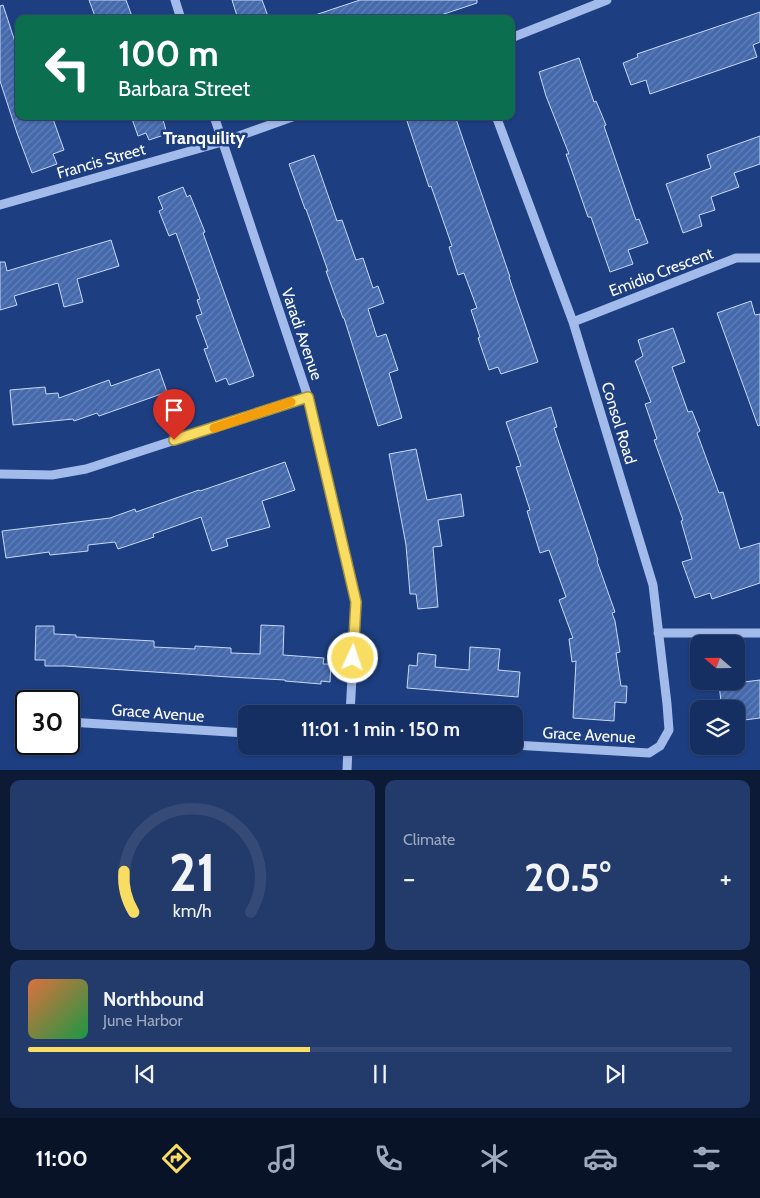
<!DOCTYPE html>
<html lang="en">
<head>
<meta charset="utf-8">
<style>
  :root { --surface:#162f62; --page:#233b6b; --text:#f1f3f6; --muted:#9ea9be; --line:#354a77; --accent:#f9dd62 }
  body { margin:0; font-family:Cabin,sans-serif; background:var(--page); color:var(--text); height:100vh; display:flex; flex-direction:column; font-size:19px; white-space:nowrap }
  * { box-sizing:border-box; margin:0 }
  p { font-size:16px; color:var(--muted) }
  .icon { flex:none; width:28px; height:28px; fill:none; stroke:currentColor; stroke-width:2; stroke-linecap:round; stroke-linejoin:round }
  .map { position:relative; height:770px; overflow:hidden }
  .sheet { display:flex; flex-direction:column; gap:10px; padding:10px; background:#0c1a36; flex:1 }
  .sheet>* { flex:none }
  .guide { position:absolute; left:15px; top:15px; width:500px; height:105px; border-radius:10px; box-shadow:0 1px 4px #0004,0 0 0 1px var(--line); background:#0b6e4f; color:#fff; overflow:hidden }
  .needle { width:32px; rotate:290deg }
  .tools { position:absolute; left:690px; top:635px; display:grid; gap:10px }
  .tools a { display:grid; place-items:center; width:55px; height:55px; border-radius:10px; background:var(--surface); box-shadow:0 1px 4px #0004,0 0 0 1px var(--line); font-size:25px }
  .speed { position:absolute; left:15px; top:690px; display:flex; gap:10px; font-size:25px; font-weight:700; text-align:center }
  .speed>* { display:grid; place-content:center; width:65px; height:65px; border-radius:50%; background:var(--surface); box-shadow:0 1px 4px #0004,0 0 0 1px var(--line); line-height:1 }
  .speed .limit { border:2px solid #111; border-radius:8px; background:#fff; color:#111 }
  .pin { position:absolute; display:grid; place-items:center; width:42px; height:42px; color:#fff; margin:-51px -21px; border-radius:50% 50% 50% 0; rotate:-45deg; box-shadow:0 0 5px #0007 }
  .pin .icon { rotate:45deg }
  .me { position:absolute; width:55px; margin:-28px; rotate:3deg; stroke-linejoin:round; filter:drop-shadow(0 0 4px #0008) }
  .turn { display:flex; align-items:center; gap:18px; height:105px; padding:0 20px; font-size:22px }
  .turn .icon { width:65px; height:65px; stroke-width:2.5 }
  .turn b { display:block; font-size:35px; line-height:42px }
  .big { font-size:38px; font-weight:700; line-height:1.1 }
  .sheet .tile { flex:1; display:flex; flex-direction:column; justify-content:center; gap:8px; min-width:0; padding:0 18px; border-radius:10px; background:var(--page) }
  .sheet .dial { align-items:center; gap:0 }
  .dial svg { height:130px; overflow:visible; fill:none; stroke:var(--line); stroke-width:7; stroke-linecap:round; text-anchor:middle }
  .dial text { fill:var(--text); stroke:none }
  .song { display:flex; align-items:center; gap:15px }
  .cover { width:60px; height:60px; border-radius:8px; background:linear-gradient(135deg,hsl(20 70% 55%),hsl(140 70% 35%)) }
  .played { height:5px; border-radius:2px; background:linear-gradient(90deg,var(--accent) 40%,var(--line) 40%) }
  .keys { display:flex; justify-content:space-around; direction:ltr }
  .heat { display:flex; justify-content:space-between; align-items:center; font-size:28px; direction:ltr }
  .sheet .tiles { flex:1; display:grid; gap:10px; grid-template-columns:1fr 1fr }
  .tile:last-child { grid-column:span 2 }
  .trip { position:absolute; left:238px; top:705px; width:285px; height:50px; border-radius:10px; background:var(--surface); box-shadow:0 1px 4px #0004,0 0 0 1px var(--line); font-weight:700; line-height:50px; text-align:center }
  .menu { display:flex; height:80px; justify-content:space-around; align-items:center; background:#091327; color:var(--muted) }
  .menu .icon { width:35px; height:35px }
  .menu .on { color:var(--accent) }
  .menu b { font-size:22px; color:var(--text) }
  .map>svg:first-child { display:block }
  .building { fill:url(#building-hatch); stroke:#c7d8f7 }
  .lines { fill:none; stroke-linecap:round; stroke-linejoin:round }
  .minor { stroke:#a3bbea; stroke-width:9 }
  .route-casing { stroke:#a29040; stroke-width:12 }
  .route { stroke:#f9dd62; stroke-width:9 }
  .slow { stroke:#f59e0b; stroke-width:9 }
  .labels { text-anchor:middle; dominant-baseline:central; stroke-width:5; stroke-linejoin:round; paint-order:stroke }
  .street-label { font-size:16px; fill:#fff; stroke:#1d3f82 }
  .neighbourhood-label { font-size:18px; font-weight:bold; fill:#fff; stroke:#1d3f82 }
</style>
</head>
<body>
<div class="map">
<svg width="760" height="771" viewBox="0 0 760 771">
  <defs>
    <pattern id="building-hatch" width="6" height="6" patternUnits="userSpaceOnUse" patternTransform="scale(1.25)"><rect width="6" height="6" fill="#4569ab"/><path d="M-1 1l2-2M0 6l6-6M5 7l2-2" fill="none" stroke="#6180b8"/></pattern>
  </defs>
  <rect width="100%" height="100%" fill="#1d3f82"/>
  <path class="building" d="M89 0H126L133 19H96Z
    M232 0H262L269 19H238Z
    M360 0H477V3L429 19H313L312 16Z
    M3 5 19 54V116H52L64 150 53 154 57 164 32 173 17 133 0 81V6Z
    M760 12V42L753 45 757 57 650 94 646 80 631 85 623 63 638 57 637 54Z
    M579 58 594 102 596 101 606 125 604 126 636 220 639 219 648 243 628 250 633 264 610 272 591 217H588L566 154H569L546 96 539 72Z
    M131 116H162L167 134 149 140 146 133 138 136Z
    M420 116H455L510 277H509L538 362 501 374 498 367 489 370 478 338 480 337 471 310 477 308 464 273 458 275 449 247 452 246 431 186 429 187 407 121Z
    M760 136V164L734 173 739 187 711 197 715 210 699 215 702 226 683 233 666 184 711 168 707 155Z
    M314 155 337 221 342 220 356 260 363 258 373 288 378 286 384 303 368 309 377 337 386 334 398 370 389 373 402 418 378 426 344 318H343L326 271H328L306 209H305L289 164Z
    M183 187 187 197 190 195 205 232 203 233 254 376 229 385 226 378 216 382 204 349 208 348 196 316 202 314 197 300 200 299 176 233 169 236 159 211 163 209 158 197Z
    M111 240 119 266 77 279 83 302 64 307 58 283 14 296 17 305 0 310V262H5L7 271Z
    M751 301 755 315 760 314V425L758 426 717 313Z
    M673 328 685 362 672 367 688 412 692 411 700 431 697 433 719 493 723 492 740 549 760 543V583L712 599 710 593 695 598 682 562 692 559 681 521 683 520 654 440 657 439 645 404 651 402 635 361 643 356 638 340Z
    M159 369 167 392 99 416 97 413 74 421 73 419 13 425 10 390 45 387 46 394 58 393 59 398 109 380 111 386Z
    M551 407 557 427 554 428 598 560 597 561 615 612 612 613 615 621 620 652 616 653 621 686H627L626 703 615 702 614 721 573 718 576 661 572 662 569 639 573 638 559 600 566 597 549 550 540 553 527 511 530 510 516 467 521 466 506 422Z
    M416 449 427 500 461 494 464 516 438 520 442 546 433 547 438 607 418 609 416 594H410L406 545 389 454Z
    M285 462 295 490 262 501 270 527 226 539 228 546 212 551 201 517 153 534 154 537 118 549 115 542 88 545V551L50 555 49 552 6 558 2 531 110 518 135 509 136 512 199 490 200 491Z
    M261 625 284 626 283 655 324 658 323 664H331L330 682 321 681V684L285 681V680L229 677 65 666H45V660H35L36 626H54V634L76 635V637L154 641V647L195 649V646L231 648V653L260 654Z
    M470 647 500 649 498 670 520 672 518 697 407 688 409 665 417 666 418 653 436 655 435 667 469 670Z
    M760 680V718L736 721V709H722L719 685Z"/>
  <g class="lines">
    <path class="minor" d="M175 0 181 19
      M511 38 607 0
      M214 116 308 397 356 602 350 714
      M496 116 573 322 653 585 667 704 669 730 660 746 649 753 514 745
      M0 205 222 142 295 116
      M573 322 736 258H760
      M0 474 52 475 86 469 308 397
      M658 633H760
      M69 722 246 733
      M347 771 348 746"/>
  </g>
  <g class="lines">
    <defs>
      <path id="route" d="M174 440 308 397 356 602 353 658"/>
    </defs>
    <use href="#route" class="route-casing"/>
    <use href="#route" class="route"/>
    <path class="slow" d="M214 428 291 402"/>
  </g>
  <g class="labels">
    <g class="street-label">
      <text transform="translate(101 161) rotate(-16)">Francis Street</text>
      <text transform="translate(661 272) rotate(-21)">Emidio Crescent</text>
      <text transform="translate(302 334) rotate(71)">Varadi Avenue</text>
      <text transform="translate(619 423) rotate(73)">Consol Road</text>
      <text transform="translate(158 713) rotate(4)">Grace Avenue</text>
      <text transform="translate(589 735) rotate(3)">Grace Avenue</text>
    </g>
    <g class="neighbourhood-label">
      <text x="204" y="138">Tranquility</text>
    </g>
  </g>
</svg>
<div class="tools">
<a><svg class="needle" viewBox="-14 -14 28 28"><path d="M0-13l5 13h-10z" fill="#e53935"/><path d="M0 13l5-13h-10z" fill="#9ea9be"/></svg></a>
<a><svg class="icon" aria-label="layers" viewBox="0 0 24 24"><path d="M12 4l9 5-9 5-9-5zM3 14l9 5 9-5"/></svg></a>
</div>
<div class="speed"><div class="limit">30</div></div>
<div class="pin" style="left:174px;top:440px;background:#d93025"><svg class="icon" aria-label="arrive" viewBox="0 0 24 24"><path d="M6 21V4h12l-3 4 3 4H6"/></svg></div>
<svg class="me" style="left:353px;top:658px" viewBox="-20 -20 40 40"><circle r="17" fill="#f9dd62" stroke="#fff" stroke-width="3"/><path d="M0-11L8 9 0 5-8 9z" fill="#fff"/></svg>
<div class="trip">11:01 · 1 min · 150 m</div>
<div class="guide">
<div class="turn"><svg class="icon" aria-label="left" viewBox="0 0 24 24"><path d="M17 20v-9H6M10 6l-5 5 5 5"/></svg><div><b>100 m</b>Barbara Street</div></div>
</div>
</div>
<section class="sheet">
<div class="tiles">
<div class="tile dial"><svg viewBox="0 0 100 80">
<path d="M14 69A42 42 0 1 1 86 69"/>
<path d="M14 69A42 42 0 0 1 8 44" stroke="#f9dd62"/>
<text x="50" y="56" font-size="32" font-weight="700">21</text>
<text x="50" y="72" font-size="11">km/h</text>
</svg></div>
<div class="tile"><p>Climate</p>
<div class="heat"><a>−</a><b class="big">20.5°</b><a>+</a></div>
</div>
<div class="tile">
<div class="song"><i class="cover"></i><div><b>Northbound</b><p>June Harbor</p></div></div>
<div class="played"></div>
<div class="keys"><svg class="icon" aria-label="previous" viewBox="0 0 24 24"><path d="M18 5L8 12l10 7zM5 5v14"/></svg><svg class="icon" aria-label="pause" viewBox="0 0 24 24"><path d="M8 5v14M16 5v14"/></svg><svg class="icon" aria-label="next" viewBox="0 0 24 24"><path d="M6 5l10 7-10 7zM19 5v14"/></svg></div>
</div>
</div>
</section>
<nav class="menu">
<b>11:00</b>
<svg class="icon on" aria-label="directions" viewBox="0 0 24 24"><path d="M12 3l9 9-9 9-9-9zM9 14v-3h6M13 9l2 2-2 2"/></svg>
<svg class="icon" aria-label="music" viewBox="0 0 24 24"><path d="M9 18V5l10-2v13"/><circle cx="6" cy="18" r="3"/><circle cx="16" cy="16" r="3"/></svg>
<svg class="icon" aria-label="phone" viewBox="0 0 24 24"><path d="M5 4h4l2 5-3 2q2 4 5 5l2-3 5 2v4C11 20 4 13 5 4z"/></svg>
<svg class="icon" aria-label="climate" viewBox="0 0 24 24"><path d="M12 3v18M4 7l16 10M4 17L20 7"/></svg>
<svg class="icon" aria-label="car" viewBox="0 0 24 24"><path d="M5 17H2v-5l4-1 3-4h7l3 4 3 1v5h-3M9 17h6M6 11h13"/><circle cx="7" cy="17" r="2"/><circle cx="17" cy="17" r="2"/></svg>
<svg class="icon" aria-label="filters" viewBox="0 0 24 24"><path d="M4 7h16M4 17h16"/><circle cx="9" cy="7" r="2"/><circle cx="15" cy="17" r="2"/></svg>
</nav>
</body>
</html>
